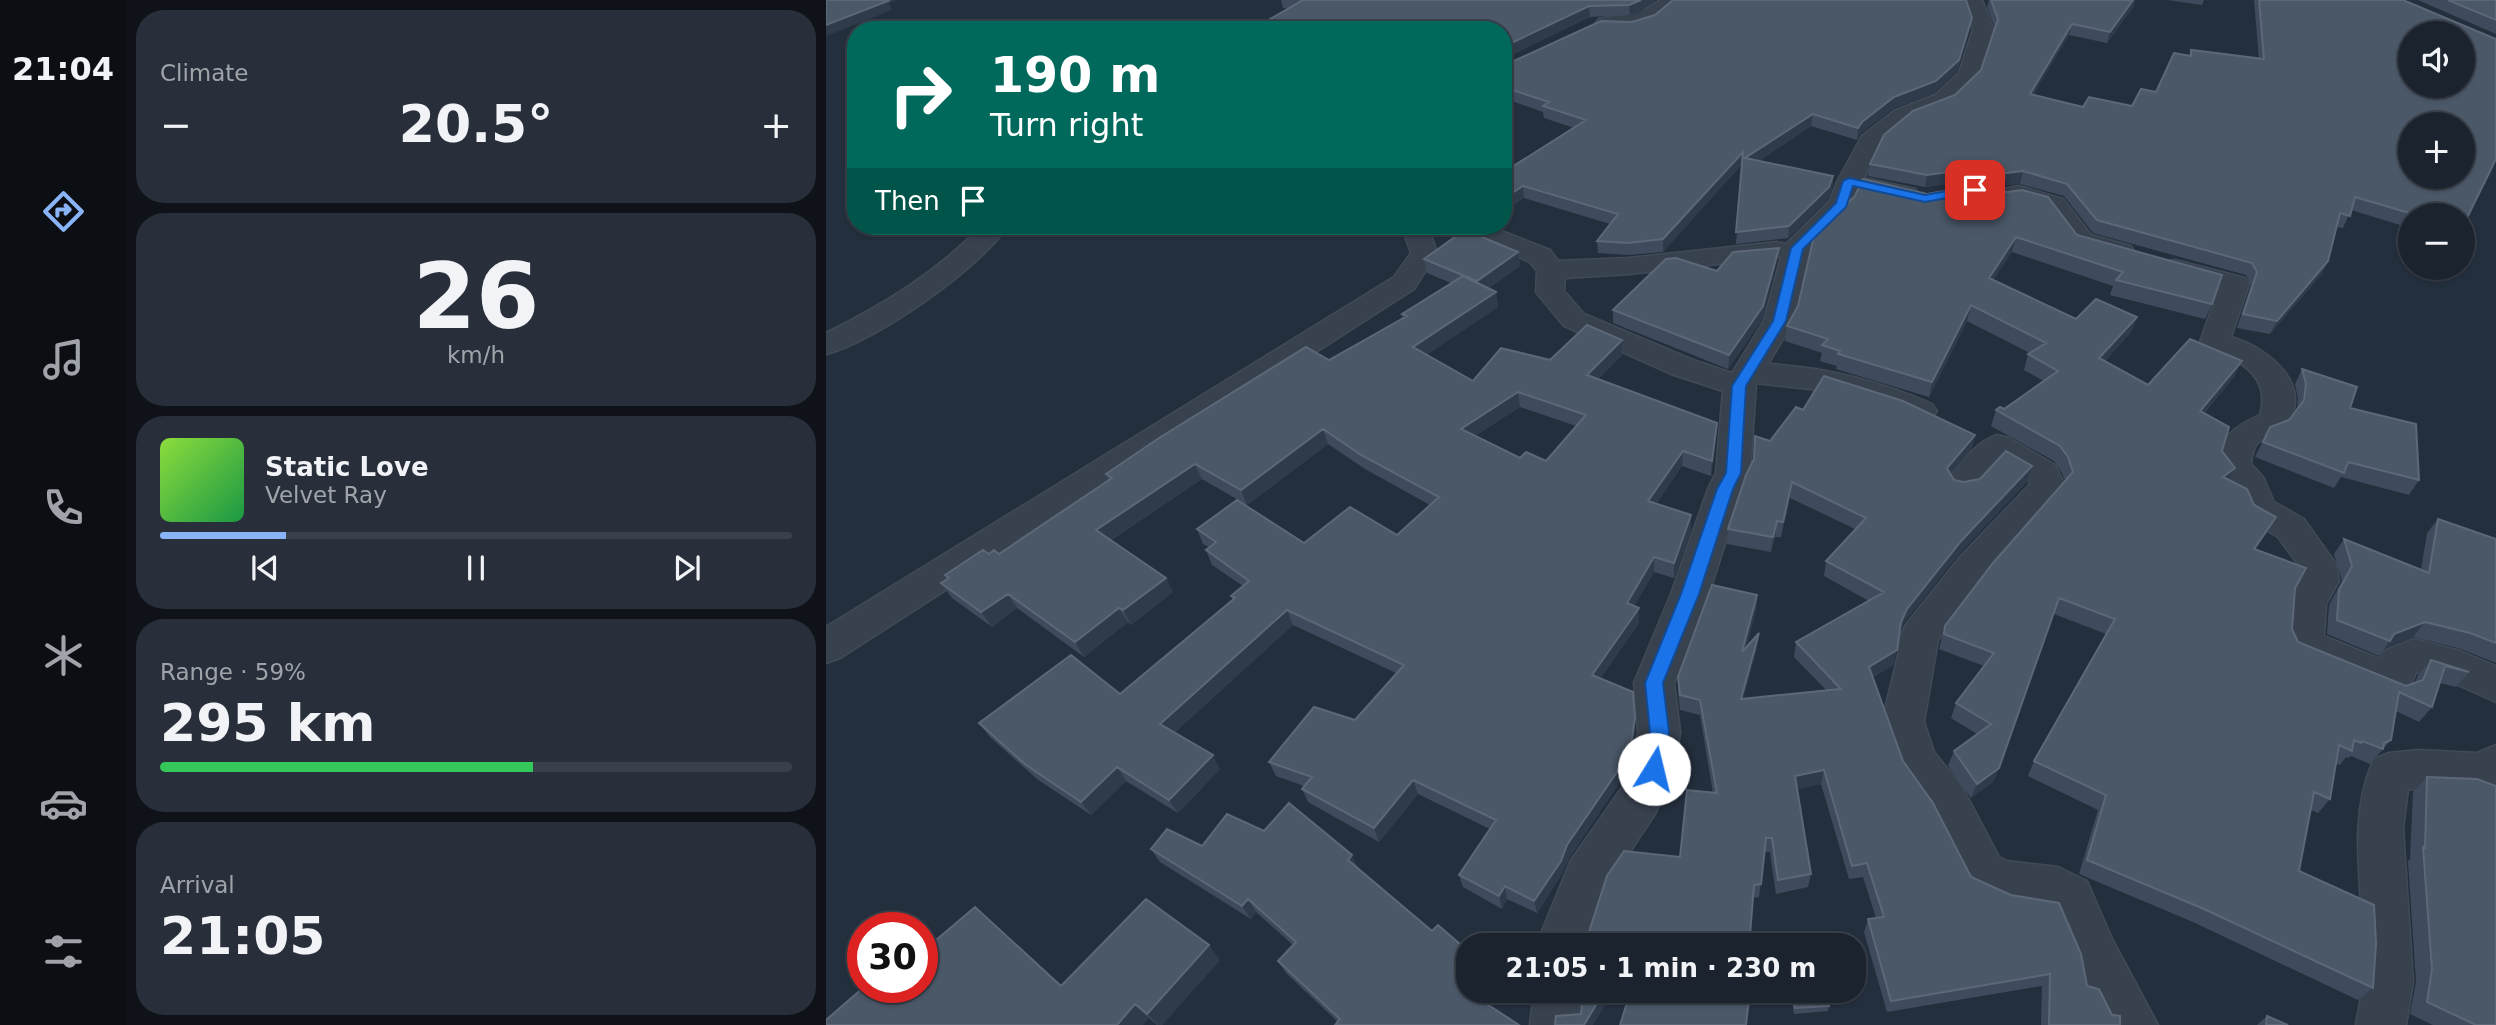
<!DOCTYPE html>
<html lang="en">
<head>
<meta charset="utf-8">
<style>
  :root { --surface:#1b232e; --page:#282f3a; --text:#f1f3f6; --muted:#a0a4aa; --line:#39404a; --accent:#8ab4f8 }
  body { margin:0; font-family:"DejaVu Sans",sans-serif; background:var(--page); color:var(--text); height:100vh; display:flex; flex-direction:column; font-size:26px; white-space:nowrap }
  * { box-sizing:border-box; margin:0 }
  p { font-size:23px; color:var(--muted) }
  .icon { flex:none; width:38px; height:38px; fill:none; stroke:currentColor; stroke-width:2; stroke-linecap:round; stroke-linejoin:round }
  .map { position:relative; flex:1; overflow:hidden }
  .details { display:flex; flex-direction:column; gap:10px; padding:10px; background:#0f1319; width:700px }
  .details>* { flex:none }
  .hud { position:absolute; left:21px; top:21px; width:665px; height:214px; border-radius:28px; box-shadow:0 2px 5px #0004,0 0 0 2px var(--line); background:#00695c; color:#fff; overflow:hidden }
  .buttons { position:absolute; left:1572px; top:21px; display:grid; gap:14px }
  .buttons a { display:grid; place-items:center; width:77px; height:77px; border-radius:50%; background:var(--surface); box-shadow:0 2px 5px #0004,0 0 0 2px var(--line); font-size:35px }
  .speed { position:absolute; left:21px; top:912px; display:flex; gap:14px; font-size:35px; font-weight:700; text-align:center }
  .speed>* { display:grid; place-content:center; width:91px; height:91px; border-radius:50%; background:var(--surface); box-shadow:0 2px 5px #0004,0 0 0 2px var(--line); line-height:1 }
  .speed .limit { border:10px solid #d22; background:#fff; color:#111 }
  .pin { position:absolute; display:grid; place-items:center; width:60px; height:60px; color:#fff; margin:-30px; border-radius:14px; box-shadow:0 4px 10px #0006 }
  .me { position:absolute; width:77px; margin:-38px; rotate:9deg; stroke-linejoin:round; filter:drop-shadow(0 0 5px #0008) }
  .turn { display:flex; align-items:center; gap:24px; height:147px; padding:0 28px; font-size:32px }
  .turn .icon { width:91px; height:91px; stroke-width:2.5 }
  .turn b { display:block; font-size:49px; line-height:60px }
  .then { display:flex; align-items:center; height:66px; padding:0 28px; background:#0003; gap:14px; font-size:26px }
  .big { font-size:52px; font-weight:700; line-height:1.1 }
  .details .widget { flex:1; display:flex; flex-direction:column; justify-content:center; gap:10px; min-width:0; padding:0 24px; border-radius:28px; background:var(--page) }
  .details .dial { align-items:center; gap:0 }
  .dial b { font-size:91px; line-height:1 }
  .song { display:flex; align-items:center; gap:21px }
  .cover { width:84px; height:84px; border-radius:10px; background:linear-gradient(135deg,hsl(90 70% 55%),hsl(140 70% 35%)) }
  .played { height:7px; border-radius:4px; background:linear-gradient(90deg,var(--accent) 20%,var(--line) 20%) }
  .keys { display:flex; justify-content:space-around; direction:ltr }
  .heat { display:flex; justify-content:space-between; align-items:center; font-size:38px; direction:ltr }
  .charge { height:10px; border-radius:5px; background:linear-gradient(90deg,#34c759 59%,var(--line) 0) }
  .trip { position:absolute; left:630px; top:933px; width:410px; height:70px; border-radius:28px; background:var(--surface); box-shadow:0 2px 5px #0004,0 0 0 2px var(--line); font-weight:700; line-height:70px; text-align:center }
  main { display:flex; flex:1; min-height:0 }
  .tab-bar { display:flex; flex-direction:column; width:126px; justify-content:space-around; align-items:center; background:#0b0e12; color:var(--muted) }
  .tab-bar .icon { width:49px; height:49px }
  .tab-bar .active { color:var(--accent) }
  .tab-bar b { font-size:32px; color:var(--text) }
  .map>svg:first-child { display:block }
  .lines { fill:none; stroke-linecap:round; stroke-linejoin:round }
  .street-casing { stroke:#414a57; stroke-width:3 }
  .street { fill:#38414e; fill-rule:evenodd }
  .wall { fill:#3f4b5c; fill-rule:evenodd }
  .shaded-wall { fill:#2f3b4b }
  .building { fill:#4b5868; stroke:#5c6777; stroke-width:2; fill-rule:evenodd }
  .route { fill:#1a73e8; stroke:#114b97; stroke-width:2 }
</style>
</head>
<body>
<main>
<nav class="tab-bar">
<b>21:04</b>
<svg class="icon active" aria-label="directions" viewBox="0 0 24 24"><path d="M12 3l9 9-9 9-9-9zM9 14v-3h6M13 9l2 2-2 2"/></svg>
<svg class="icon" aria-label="music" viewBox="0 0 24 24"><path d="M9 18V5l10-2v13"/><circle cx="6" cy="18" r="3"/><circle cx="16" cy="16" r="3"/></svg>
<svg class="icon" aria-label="phone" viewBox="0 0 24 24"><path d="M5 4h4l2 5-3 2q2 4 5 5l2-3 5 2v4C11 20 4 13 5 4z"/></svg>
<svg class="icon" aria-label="climate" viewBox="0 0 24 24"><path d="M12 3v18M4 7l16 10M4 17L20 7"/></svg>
<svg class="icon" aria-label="car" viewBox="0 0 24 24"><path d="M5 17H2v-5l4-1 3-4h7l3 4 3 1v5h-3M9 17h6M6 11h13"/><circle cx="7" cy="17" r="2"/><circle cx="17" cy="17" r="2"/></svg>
<svg class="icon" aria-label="filters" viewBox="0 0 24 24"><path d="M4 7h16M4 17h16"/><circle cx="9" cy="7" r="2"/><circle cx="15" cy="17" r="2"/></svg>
</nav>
<section class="details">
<div class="widget"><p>Climate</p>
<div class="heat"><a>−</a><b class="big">20.5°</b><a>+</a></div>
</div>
<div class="widget dial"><b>26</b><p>km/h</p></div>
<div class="widget">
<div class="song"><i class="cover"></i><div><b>Static Love</b><p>Velvet Ray</p></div></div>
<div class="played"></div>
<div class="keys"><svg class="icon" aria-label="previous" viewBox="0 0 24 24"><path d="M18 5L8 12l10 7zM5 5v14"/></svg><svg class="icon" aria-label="pause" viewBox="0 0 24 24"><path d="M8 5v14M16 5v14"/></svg><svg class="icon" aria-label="next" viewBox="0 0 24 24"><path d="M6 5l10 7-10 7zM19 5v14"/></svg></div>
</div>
<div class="widget"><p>Range · 59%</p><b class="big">295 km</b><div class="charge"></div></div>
<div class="widget"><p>Arrival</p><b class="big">21:05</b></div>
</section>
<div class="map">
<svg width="1670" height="1025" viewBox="0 0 1670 1025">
  <rect width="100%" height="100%" fill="#242f3e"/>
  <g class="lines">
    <defs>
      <path id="street" d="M834 0H856C838 24 801 34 773 27L770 23 773 19C801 12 808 20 834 0Z
        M1136 0H1156L1167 29 1154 75 1125 105 1084 121 1054 145 1038 178 1089 189 1093 194 1089 199 1080 202 1033 191 1025 209 984 250 968 321 942 364C999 367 1054 381 1106 404L1111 411 1106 418 1095 421 1011 392 930 383 924 473 916 489 883 594 848 683 854 732 849 769 829 814 780 888 764 931 762 945H714L716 931 745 860 797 786 807 768 812 732 808 683 845 594 882 489 890 473 897 391 845 374 738 326 710 292 711 271 704 262 638 234 622 232 618 226H663L724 250 732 261 803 258 951 242 960 244 1004 201 1011 182 1036 136 1068 111 1109 95 1133 73 1147 29ZM955 257 938 321 906 373 867 360 758 314 738 291 739 278 803 274Z
        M1193 186 1237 199 1265 235 1305 246 1308 252 1305 258 1295 260 1247 247 1219 209 1192 202 1171 200 1167 195 1171 190Z
        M155 226H182C153 269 50 341 0 354V333C57 305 111 272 155 226Z
        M576 226H602L611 253 588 289 14 658 0 663V627L568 277 585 253Z
        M1349 260 1419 278 1423 284 1405 337C1443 348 1490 386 1459 428 1446 444 1428 429 1425 464L1437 477 1448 502 1478 519 1510 564 1513 581 1500 604 1498 636 1554 659 1558 651 1588 639 1631 650 1670 666V702L1621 680 1590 672 1582 694 1568 699 1464 656 1458 645 1462 604 1475 580 1474 567 1452 537 1421 518 1409 490 1391 467C1394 436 1409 426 1434 415 1443 384 1425 366 1398 355 1389 351 1380 351 1374 342L1393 288 1339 274 1335 268 1339 262Z
        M1171 435 1183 438 1229 465 1239 486 1160 577 1112 640 1098 722 1108 752 1136 787 1173 857 1181 861 1232 867 1261 881 1286 939 1332 1025H1279L1252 973 1227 913 1179 905 1141 889 1104 815 1075 774 1056 722 1073 651 1074 637 1079 626 1134 557 1204 484 1203 480 1175 463C1159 481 1151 501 1124 493L1119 485C1130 467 1151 441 1171 435Z
        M1670 745V788L1659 792 1582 789 1577 828 1587 982 1580 1025H1530C1532 1011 1536 997 1537 983 1543 910 1516 827 1548 759L1563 753 1592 750 1651 753Z
        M708 990H758L754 1025H704Z"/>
    </defs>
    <use href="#street" class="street-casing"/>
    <use href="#street" class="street"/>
  </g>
  <path class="wall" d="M455 0H830L813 13 804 15 764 17 677 59V30L457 8Z
    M1163 0H1309L1307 7 1281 43 1243 35 1207 95 1257 107 1306 106 1330 92 1363 56 1365 50 1433 59 1428 0H1577L1636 215H1584V228L1525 210 1517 228 1511 227 1496 274 1444 334 1411 328 1425 285 1420 275 1267 233 1238 196 1194 184 1178 185 1149 180 1099 187 1042 176 1044 164 1129 95 1155 70 1169 28 1161 8Z
    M1341 0H1378L1376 5Z
    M1592 0H1670V34Z
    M1146 18 1144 29 1131 72 1108 93 1066 109 1034 134 1031 140 985 126 933 161 1007 176 1006 189 1002 200 962 238 910 244 916 164 837 252 803 255 772 253 771 241 784 224 698 198 678 172 748 128 718 118 717 112 677 98V66L806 22Z
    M1251 235 1386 304 1379 319 1284 295 1287 286 1186 252 1167 280 1250 319 1311 317 1305 332 1279 361 1322 385 1408 377 1378 413 1396 451 1403 480 1428 505 1450 517 1429 550 1469 588 1466 629 1472 642 1580 686 1589 683 1592 675 1605 660 1643 672 1630 687 1614 683 1606 707 1593 722 1570 711 1565 740 1544 764 1525 756 1522 758 1520 757 1514 765 1510 764 1504 799 1492 813 1485 810 1473 871 1547 988 1532 1000 1367 922 1253 874 1272 810 1202 776 1208 761 1280 634 1228 614 1173 768 1167 782 1145 798 1122 766 1128 751 1151 734 1125 718 1130 703 1158 666 1113 649 1119 626 1239 481 1236 473 1228 461 1165 426 1170 410 1178 409 1218 381 1198 370 1202 354 1204 353 1141 321 1103 397 1010 369 1011 366 994 361 996 353 959 341 961 326 972 306 988 236Z
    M953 248 951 261 936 320 902 369 787 323V310Z
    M692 252 694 266 663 288 670 292 672 307 600 355 647 381 796 340V355L772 379 890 437 885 476 856 466 830 504 865 515V530L848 578 828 572 808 606 813 623 774 679 809 718V732L807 752 805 754 804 767 743 858 736 874 711 913 681 899 676 909 637 887 633 875 664 829 592 794 553 842 482 802 476 789 478 786 450 776 443 762 529 720 570 673 467 625 348 733 394 769 352 813 300 781 265 815 211 779 164 737 153 723 294 694 407 600 405 596 417 586 386 565 380 550 383 547 377 544 371 529 478 543 571 535 604 505 539 469 502 444 421 505 376 479 285 540 340 578 347 592 305 625 302 622 258 657 191 608 166 627 126 598 115 583 122 579 119 575 163 554H173L283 480 280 474 503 360 577 318 576 314 625 283 601 273 598 259ZM694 407 750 426 720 461 694 458 649 436Z
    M1476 369 1524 408 1593 480 1583 495 1515 477 1508 488 1429 457 1444 427 1463 420 1471 410 1472 399 1469 384Z
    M977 410 1149 435 1145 450 1124 474 1128 480 1138 482 1206 466 1201 482 1132 555 1077 624 1074 632 1067 665 1047 677 1077 761 1145 877 1261 986 1294 1025H1215L1216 986 1061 1012 1038 932 1042 919 1050 918 1037 877 1023 879 995 784 971 789 985 874 982 887 950 894 944 852H939L933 897 927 898 924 935 929 945H742L762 935 854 857 887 793 874 715 854 710 852 692V677L931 595 930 610 920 648H931L917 699 1000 690 968 657 970 642 1043 601 998 576 1000 561 1029 529 964 498 955 537H949L945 552 901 544 902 529 944 441Z
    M1612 519 1670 539V663L1632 648 1587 637 1559 648 1553 656 1501 634 1503 605 1516 581 1508 554 1518 539 1595 570 1601 533Z
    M1601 777 1670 1025H1607L1584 1014 1590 982 1582 861 1584 859 1587 792Z
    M438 831 532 868 664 990 656 1000 512 1022 460 973 452 961 467 945 430 912 425 919 334 862 325 849 376 846Z
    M394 960 336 1025H331L323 1018 235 986Z
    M964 990H1001L1003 1006 1002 1011 968 1014Z
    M1441 1016 1462 1025H1431Z"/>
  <path class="shaded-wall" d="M50 0H71L63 3 66 10 0 36V25Z
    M815 0H830L813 13 804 15 803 5Z
    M1307 0H1309L1307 7 1281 43 1284 32Z
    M763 6 764 17 677 59V47Z
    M1146 18 1144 29 1131 72 1108 93 1066 109 1034 134 1031 140 1032 128 1036 122Z
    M1246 24 1243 35 1201 106 1204 94Z
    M987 114 985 126 919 170V158Z
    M917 152 916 164 837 252V239Z
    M1151 168 1149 180 1099 187 1101 175Z
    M1197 171 1194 184 1178 185 1181 173Z
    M1007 176 1006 189 1002 200 962 238 963 226Z
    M697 186 698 198 677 212V199Z
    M1190 237 1186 252 1159 293 1163 278Z
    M953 248 951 261 936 320 902 369 903 355Z
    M692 252 694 266 653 295 651 281Z
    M1502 261 1496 274 1444 334 1451 321Z
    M670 292 672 307 590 362 587 347Z
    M1145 305 1141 321 1103 397 1106 382Z
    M1311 317 1305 332 1268 374 1273 358Z
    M796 340V355L761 390V375Z
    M1416 361 1408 377 1366 426 1374 411Z
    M692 392 694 407 637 444 635 429Z
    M891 423 890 437 885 476 886 461Z
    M497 429 502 444 421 505 415 490Z
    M1149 435 1145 450 1117 483 1121 468Z
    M857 451 856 466 822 516V501Z
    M369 464 376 479 278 544 270 530Z
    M1206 466 1201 482 1132 555 1077 624 1071 637 1075 622 1081 609 1136 540Z
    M1409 468 1401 484 1397 477Z
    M966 482 964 498 955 537 957 522Z
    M865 515V530L848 578V563Z
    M1450 517 1441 533 1418 565 1428 549Z
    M951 521 949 537 945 552 947 537Z
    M828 557V572L801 617V603Z
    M340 578 347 592 305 625 297 610Z
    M182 594 191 608 166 627 155 612Z
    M931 595 930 610 915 667 916 652Z
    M293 608 302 622 258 657 249 642Z
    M813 608V623L767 689 766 675Z
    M461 610 467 625 342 738 334 724Z
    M1599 622 1587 637 1559 648 1568 634Z
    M933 633 931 648 913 714 915 699Z
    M1071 650 1067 665 1040 682 1043 667Z
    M809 718V732L807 752 805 754 804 767 743 858 736 874 711 913 708 901 802 746Z
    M387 755 394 769 352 813 343 800Z
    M291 767 300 781 265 815 255 802Z
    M1173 768 1167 782 1145 798 1151 784Z
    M998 770 995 784 966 790 969 776Z
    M587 780 592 794 553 842 548 828Z
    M526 855 532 868 522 860Z
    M679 886 681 899 676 909 673 896Z
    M422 899 430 912 425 919 416 906Z
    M814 934V945H807Z
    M383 945 394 960 336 1025H332L321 1014Z
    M650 990H664L651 1006 647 995Z
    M779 990H788L767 1025H758Z
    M309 1004 323 1018 317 1025H291Z"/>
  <path class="building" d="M0 0H58L62 1 0 25Z
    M474 0H815L803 5 763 6 677 47V30H425L477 0Z
    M847 0H1140L1146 18 1133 60 1110 81 1068 97 1036 122 1032 128 987 114 919 158 1007 176 1003 187 963 226 910 232 917 152 837 239 802 243 771 241 792 214 697 186 677 199V172H678L760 120 717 106 723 102 677 87V66L775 21 806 22 829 15Z
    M1165 0H1307L1284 32 1246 24 1204 94 1257 107 1263 97 1306 106 1315 89 1330 92 1348 53 1365 56V50L1438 59 1433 0H1577L1670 39V159L1636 228V215H1590L1529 197 1524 216 1514 213 1502 261 1451 321 1417 314 1431 272 1426 263 1271 220 1241 184 1197 171 1181 173 1151 168 1101 175 1044 164 1058 135 1087 111 1129 95 1155 70 1172 19ZM1584 33H1636V86H1584ZM1584 124H1636V177H1584Z
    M1622 0H1670V20Z
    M1037 179 1101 194 1152 185 1181 192 1196 190 1222 197 1251 235 1396 275 1386 304 1290 280 1297 272 1190 237 1163 278 1250 319 1270 299 1311 317 1273 358 1322 385 1364 339 1416 361 1374 411 1403 427 1396 451 1409 468 1397 477 1421 489 1428 505 1450 517 1428 549 1480 568 1469 588 1466 629 1472 642 1580 686 1597 680 1605 660 1643 672 1619 666 1606 707 1573 692 1565 740 1558 743 1557 749 1536 741 1535 743 1528 740 1526 751 1513 745 1504 799 1488 792 1473 871 1548 905 1550 943 1547 988 1378 909 1261 860 1280 795 1208 761 1289 619 1233 598 1173 768 1151 784 1128 751 1165 724 1130 703 1168 653 1118 634 1119 626 1167 563 1247 472 1242 457 1234 446 1170 410 1174 407 1178 409 1232 371 1202 354 1220 343 1145 305 1106 382 1012 354 1014 351 996 345 1002 339 961 326 972 306 988 236 1029 196Z
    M639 230 692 252 651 281 598 259Z
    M953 248 937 306 903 355 787 310 840 259 850 258 891 271 907 252Z
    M637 276 670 292 587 347 647 381 675 348 724 360 761 325 796 340 761 375 891 423 886 461 857 451 822 501 865 515 848 563 828 557 801 603 813 608 766 675 807 692 809 718 806 738 802 746 805 747 804 753 741 845 735 861 708 901 679 886 673 896 633 875 670 820 587 780 548 828 476 789 486 777 443 762 488 707 529 720 578 665 461 610 334 724 387 755 343 800 291 767 255 802 200 765 153 723 245 655 294 694 409 598 405 596 423 581 380 550 390 542 371 529 411 500 478 543 524 507 571 535 613 497 535 455 497 429 415 490 369 464 270 530 340 578 297 610 293 608 249 642 182 594 155 612 115 583 123 578 119 575 157 550 163 554 168 550 173 554 286 478 280 474 333 438 480 347 503 360 581 316 576 314ZM692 392 760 415 720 461 700 452 694 458 635 429Z
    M1476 369 1531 387 1524 408 1590 424 1593 480 1522 462 1518 473 1437 442 1444 427 1463 420 1478 400 1480 384Z
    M998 376 1077 401 1149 435 1121 468 1128 480 1138 482 1154 479 1180 451 1206 466 1136 540 1081 609 1075 622 1071 650 1043 667 1077 761 1107 803 1145 877 1185 895 1233 903 1255 954 1261 986 1273 989 1286 1015 1294 1016V1025H1223L1224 974 1065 1001 1042 919 1058 917 1041 863 1026 866 998 770 969 776 985 874 952 880 946 838H940L935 884 928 885 924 935H930L929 945H820L822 938 814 934 807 945H742L744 935H762L781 876 798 851 854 857 861 790 891 793 874 700 854 695 852 677 886 585 931 595 916 652 933 633 915 699 1015 689 970 642 1058 592 1000 561 1040 518 966 482 957 522 951 521 947 537 902 529 920 475 928 459 929 436 944 441 970 407 977 410Z
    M1612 519 1670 539V643L1644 633 1599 622 1568 634 1564 641 1511 620 1513 590 1526 566 1518 539 1603 573Z
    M1601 777 1651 779 1670 786V1025H1650L1601 1002 1606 969 1597 847 1599 848Z
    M463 803 526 855 522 860 606 931 612 925 642 951V990H650L647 995 693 1025H509L514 1019 452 961 470 942 422 899 416 906 325 849 341 829 376 846 401 814 438 831Z
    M320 899 383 945 321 1014 309 1004 291 1025H0V1020L38 987H96V952L149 907 235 986Z
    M992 937 994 945H960L959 939Z
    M757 990H779L758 1025H729L730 1016 755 1014Z
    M805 990H924L920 1025H794Z
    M967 990H1001L1003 1006 969 1008Z
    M1441 1016 1462 1025H1440Z"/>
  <path class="route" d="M1023 178 1099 195 1149 186 1154 190 1149 193 1099 202 1027 186 1020 207 977 249 960 321 920 386 915 473 907 489 873 594 837 683 843 732 835 775 828 777 821 775 818 769 824 732 819 683 855 594 891 489 900 473 906 386 947 321 965 248 1010 203 1017 181Z"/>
</svg>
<div class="buttons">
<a><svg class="icon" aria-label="sound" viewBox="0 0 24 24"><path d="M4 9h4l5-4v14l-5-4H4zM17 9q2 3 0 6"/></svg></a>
<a>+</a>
<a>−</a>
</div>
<div class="speed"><div class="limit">30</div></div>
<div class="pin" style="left:1149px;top:190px;background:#d93025"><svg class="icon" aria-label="arrive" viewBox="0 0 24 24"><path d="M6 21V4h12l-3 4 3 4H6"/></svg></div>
<svg class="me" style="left:828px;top:769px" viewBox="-20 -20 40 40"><circle r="19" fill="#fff"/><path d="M0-13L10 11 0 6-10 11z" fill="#1a73e8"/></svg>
<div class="trip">21:05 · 1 min · 230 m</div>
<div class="hud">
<div class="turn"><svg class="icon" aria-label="right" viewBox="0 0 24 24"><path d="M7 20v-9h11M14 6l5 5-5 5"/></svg><div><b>190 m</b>Turn right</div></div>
<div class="then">Then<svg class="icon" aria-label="arrive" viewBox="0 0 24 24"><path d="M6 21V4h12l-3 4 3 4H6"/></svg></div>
</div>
</div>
</main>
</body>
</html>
